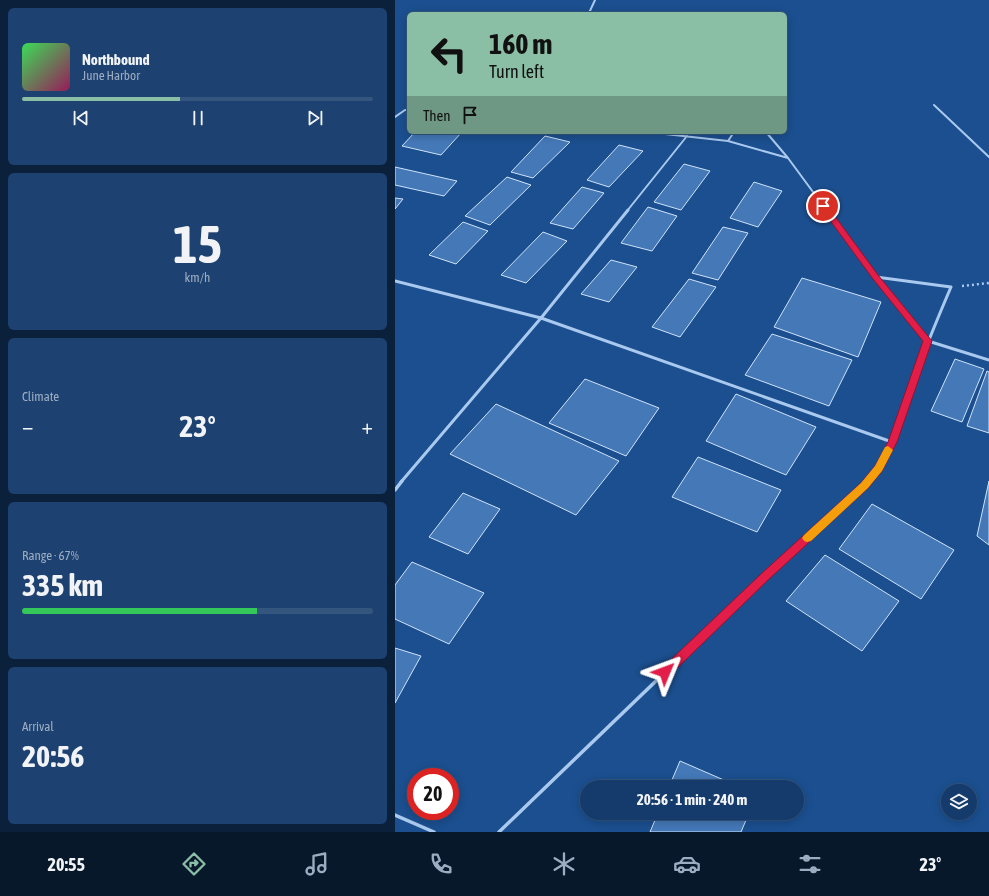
<!DOCTYPE html>
<html lang="en">
<head>
<meta charset="utf-8">
<style>
  :root { --surface:#143b6b; --page:#1d4271; --text:#f1f3f6; --muted:#9dadc1; --line:#33557e; --accent:#8abfa5 }
  body { margin:0; font-family:"Asap Condensed",sans-serif; background:var(--page); color:var(--text); height:100vh; display:flex; flex-direction:column; font-size:15px; white-space:nowrap }
  * { box-sizing:border-box; margin:0 }
  p { font-size:13px; color:var(--muted) }
  .icon { flex:none; width:22px; height:22px; fill:none; stroke:currentColor; stroke-width:2; stroke-linecap:round; stroke-linejoin:round }
  .map { position:relative; flex:1; overflow:hidden }
  .side { display:flex; flex-direction:column; gap:8px; padding:8px; background:#0b203b; width:395px }
  .side>* { flex:none }
  .banner { position:absolute; left:12px; top:12px; width:380px; height:122px; border-radius:6px; box-shadow:0 2px 10px #0003,0 0 0 1px var(--line); background:#8abfa5; color:#111; overflow:hidden }
  .fabs { position:absolute; left:546px; top:784px; display:grid; gap:8px }
  .fabs a { display:grid; place-items:center; width:36px; height:36px; border-radius:50%; background:var(--surface); box-shadow:0 2px 10px #0003,0 0 0 1px var(--line); font-size:20px }
  .speed { position:absolute; left:12px; top:768px; display:flex; gap:8px; font-size:20px; font-weight:700; text-align:center }
  .speed>* { display:grid; place-content:center; width:52px; height:52px; border-radius:50%; background:var(--surface); box-shadow:0 2px 10px #0003,0 0 0 1px var(--line); line-height:1 }
  .speed .limit { border:6px solid #d22; background:#fff; color:#111 }
  .pin { position:absolute; display:grid; place-items:center; width:34px; height:34px; color:#fff; margin:-17px; border:2px solid #fff; border-radius:50%; box-shadow:0 1px 4px #0007 }
  .me { position:absolute; width:44px; margin:-22px; rotate:46deg; stroke-linejoin:round; filter:drop-shadow(0 0 3px #0008) }
  .turn { display:flex; align-items:center; gap:14px; height:84px; padding:0 16px; font-size:18px }
  .turn .icon { width:52px; height:52px; stroke-width:2.5 }
  .turn b { display:block; font-size:28px; line-height:34px }
  .then { display:flex; align-items:center; height:38px; padding:0 16px; background:#0003; gap:8px; font-size:15px }
  .big { font-size:30px; font-weight:700; line-height:1.1 }
  .side .tile { flex:1; display:flex; flex-direction:column; justify-content:center; gap:6px; min-width:0; padding:0 14px; border-radius:6px; background:var(--page) }
  .side .dial { align-items:center; gap:0 }
  .dial b { font-size:52px; line-height:1 }
  .song { display:flex; align-items:center; gap:12px }
  .cover { width:48px; height:48px; border-radius:6px; background:linear-gradient(135deg,hsl(130 70% 55%),hsl(330 70% 35%)) }
  .played { height:4px; border-radius:2px; background:linear-gradient(90deg,var(--accent) 45%,var(--line) 45%) }
  .keys { display:flex; justify-content:space-around; direction:ltr }
  .heat { display:flex; justify-content:space-between; align-items:center; font-size:22px; direction:ltr }
  .charge { height:6px; border-radius:3px; background:linear-gradient(90deg,#34c759 67%,var(--line) 0) }
  .trip { position:absolute; left:185px; top:780px; width:224px; height:40px; border-radius:20px; background:var(--surface); box-shadow:0 2px 10px #0003,0 0 0 1px var(--line); font-weight:700; line-height:40px; text-align:center }
  .dock { display:flex; height:64px; justify-content:space-around; align-items:center; background:#08182b; color:var(--muted) }
  .dock .icon { width:28px; height:28px }
  .dock .current { color:var(--accent) }
  .dock b { font-size:18px; color:var(--text) }
  main { display:flex; flex:1; min-height:0 }
  .map>svg:first-child { display:block }
  .building { fill:#4478b7; stroke:#cfe3fa }
  .lines { fill:none; stroke-linecap:round; stroke-linejoin:round }
  .path { stroke:#a9c9ee; stroke-width:2.5; stroke-dasharray:2 3; stroke-linecap:butt }
  .lane-far2 { stroke:#a9c9ee; stroke-width:2 }
  .lane-far1 { stroke:#a9c9ee; stroke-width:3 }
  .lane { stroke:#a9c9ee; stroke-width:3.5 }
  .route { fill:#e11d48; stroke:#92132f }
  .slow { fill:#f59e0b }
</style>
</head>
<body>
<main>
<section class="side">
<div class="tile">
<div class="song"><i class="cover"></i><div><b>Northbound</b><p>June Harbor</p></div></div>
<div class="played"></div>
<div class="keys"><svg class="icon" aria-label="previous" viewBox="0 0 24 24"><path d="M18 5L8 12l10 7zM5 5v14"/></svg><svg class="icon" aria-label="pause" viewBox="0 0 24 24"><path d="M8 5v14M16 5v14"/></svg><svg class="icon" aria-label="next" viewBox="0 0 24 24"><path d="M6 5l10 7-10 7zM19 5v14"/></svg></div>
</div>
<div class="tile dial"><b>15</b><p>km/h</p></div>
<div class="tile"><p>Climate</p>
<div class="heat"><a>−</a><b class="big">23°</b><a>+</a></div>
</div>
<div class="tile"><p>Range · 67%</p><b class="big">335 km</b><div class="charge"></div></div>
<div class="tile"><p>Arrival</p><b class="big">20:56</b></div>
</section>
<div class="map">
<svg width="594" height="832" viewBox="0 0 594 832">
  <rect width="100%" height="100%" fill="#1b4f8f"/>
  <path class="building" d="M20 132H67L46 155 7 146Z
    M150 136 175 142 138 178 116 172Z
    M224 145 248 151 214 187 192 180Z
    M289 164 315 171 286 210 259 202Z
    M0 167 62 181 49 196 0 185Z
    M112 177 136 185 95 225 70 216Z
    M359 182 387 191 363 227 335 218Z
    M187 187 209 193 178 229 155 223Z
    M0 198 8 199 0 209Z
    M253 207 282 216 257 251 226 243Z
    M68 222 93 231 61 264 34 255Z
    M328 227 353 233 323 280 297 273Z
    M148 232 172 241 131 283 106 275Z
    M216 260 242 267 214 302 186 294Z
    M407 278 486 302 463 357 379 327Z
    M294 279 321 287 285 337 257 327Z
    M377 334 457 360 434 406 350 375Z
    M560 359 589 369 567 422 536 411Z
    M592 371 594 372V433L572 426Z
    M190 379 264 408 231 456 154 423Z
    M341 394 421 427 391 475 311 441Z
    M101 404 224 461 181 515 55 454Z
    M303 457 386 490 362 532 277 497Z
    M594 481V545L582 536Z
    M68 493 105 509 73 554 34 537Z
    M477 504 559 550 526 599 444 549Z
    M430 555 504 601 467 651 391 601Z
    M17 562 89 593 54 644 0 619V585Z
    M0 648 26 656 0 703Z
    M285 761 345 787H274Z
    M263 813H354L346 832H255Z"/>
  <g class="lines">
    <path class="path" d="M567 286 594 283"/>
    <path class="lane-far2" d="M195 14 194 13 200 0
      M390 54 392 51
      M539 105 594 157
      M0 117 10 110H14
      M252 132 333 141 339 132
      M371 132 393 158 432 211
      M333 141 393 158
      M232 211 292 136"/>
    <path class="lane-far1" d="M431 210 481 277 533 341 594 360
      M0 281 146 318 233 210
      M6 482 146 318 497 442
      M472 482C498 451 509 410 522 372 532 343 544 315 556 287L481 277"/>
    <path class="lane" d="M0 490 7 481
      M0 815 39 832
      M104 832 369 577 473 481"/>
  </g>
  <path class="route" d="M426 204H431L483 275 537 341 502 442 487 471 473 488 373 580 274 676 270 678 266 676 264 672 266 669 366 574 466 483 480 466 493 442 528 341 478 279 426 208Z"/>
  <path class="slow" d="M493 446 498 450 487 471 473 488 416 541 412 542 409 541 407 538 409 535 466 483 480 466 490 447Z"/>
</svg>
<div class="fabs">
<a><svg class="icon" aria-label="layers" viewBox="0 0 24 24"><path d="M12 4l9 5-9 5-9-5zM3 14l9 5 9-5"/></svg></a>
</div>
<div class="speed"><div class="limit">20</div></div>
<div class="pin" style="left:428px;top:206px;background:#d93025"><svg class="icon" aria-label="arrive" viewBox="0 0 24 24"><path d="M6 21V4h12l-3 4 3 4H6"/></svg></div>
<svg class="me" style="left:270px;top:672px" viewBox="-20 -20 40 40"><path d="M0-17L14 15 0 8-14 15z" fill="#e11d48" stroke="#fff" stroke-width="4"/></svg>
<div class="trip">20:56 · 1 min · 240 m</div>
<div class="banner">
<div class="turn"><svg class="icon" aria-label="left" viewBox="0 0 24 24"><path d="M17 20v-9H6M10 6l-5 5 5 5"/></svg><div><b>160 m</b>Turn left</div></div>
<div class="then">Then<svg class="icon" aria-label="arrive" viewBox="0 0 24 24"><path d="M6 21V4h12l-3 4 3 4H6"/></svg></div>
</div>
</div>
</main>
<nav class="dock">
<b>20:55</b>
<svg class="icon current" aria-label="directions" viewBox="0 0 24 24"><path d="M12 3l9 9-9 9-9-9zM9 14v-3h6M13 9l2 2-2 2"/></svg>
<svg class="icon" aria-label="music" viewBox="0 0 24 24"><path d="M9 18V5l10-2v13"/><circle cx="6" cy="18" r="3"/><circle cx="16" cy="16" r="3"/></svg>
<svg class="icon" aria-label="phone" viewBox="0 0 24 24"><path d="M5 4h4l2 5-3 2q2 4 5 5l2-3 5 2v4C11 20 4 13 5 4z"/></svg>
<svg class="icon" aria-label="climate" viewBox="0 0 24 24"><path d="M12 3v18M4 7l16 10M4 17L20 7"/></svg>
<svg class="icon" aria-label="car" viewBox="0 0 24 24"><path d="M5 17H2v-5l4-1 3-4h7l3 4 3 1v5h-3M9 17h6M6 11h13"/><circle cx="7" cy="17" r="2"/><circle cx="17" cy="17" r="2"/></svg>
<svg class="icon" aria-label="filters" viewBox="0 0 24 24"><path d="M4 7h16M4 17h16"/><circle cx="9" cy="7" r="2"/><circle cx="15" cy="17" r="2"/></svg>
<b>23°</b>
</nav>
</body>
</html>
